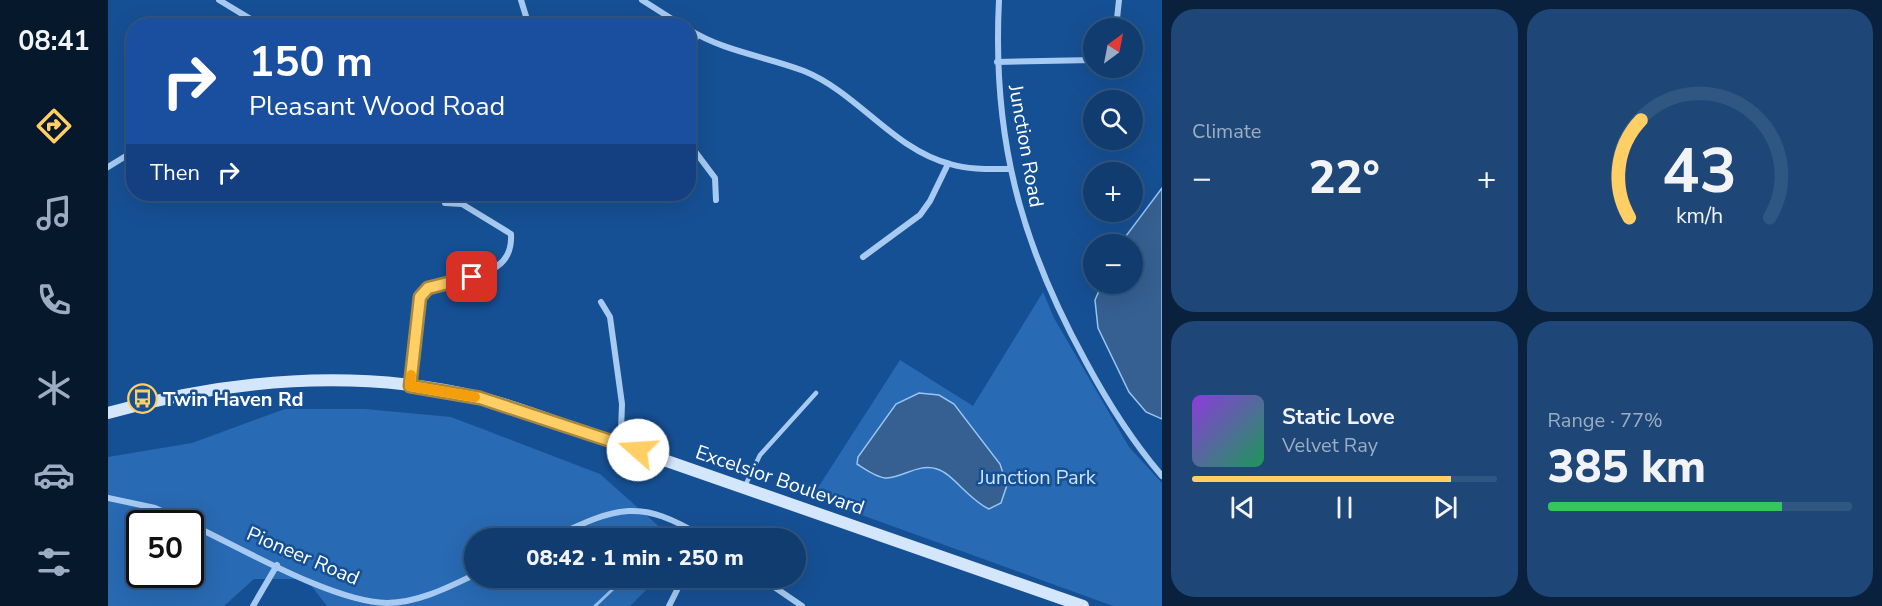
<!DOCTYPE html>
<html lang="en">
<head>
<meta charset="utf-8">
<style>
  :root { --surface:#103c6f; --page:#1e4777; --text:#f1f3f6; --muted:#9cadc3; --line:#305682; --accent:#ffcf66 }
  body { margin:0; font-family:"Nunito Sans",sans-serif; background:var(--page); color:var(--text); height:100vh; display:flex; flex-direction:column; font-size:22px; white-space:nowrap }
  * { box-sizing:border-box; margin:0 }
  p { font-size:20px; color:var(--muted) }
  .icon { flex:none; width:33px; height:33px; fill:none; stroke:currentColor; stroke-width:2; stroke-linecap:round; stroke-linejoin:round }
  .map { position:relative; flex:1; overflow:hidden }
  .panel { display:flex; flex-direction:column; gap:9px; padding:9px; background:#09213d; width:720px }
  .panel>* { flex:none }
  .guide { position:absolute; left:18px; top:18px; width:570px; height:183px; border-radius:24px; box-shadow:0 6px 24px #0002,0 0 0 2px var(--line); background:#1a4fa0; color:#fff; overflow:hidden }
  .needle { width:39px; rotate:32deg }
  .buttons { position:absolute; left:975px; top:18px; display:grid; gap:12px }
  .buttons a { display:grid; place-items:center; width:60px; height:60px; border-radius:50%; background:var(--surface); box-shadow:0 6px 24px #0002,0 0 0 2px var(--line); font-size:30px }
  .speed { position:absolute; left:18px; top:510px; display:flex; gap:12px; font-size:30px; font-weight:700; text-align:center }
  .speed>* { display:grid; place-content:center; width:78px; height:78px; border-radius:50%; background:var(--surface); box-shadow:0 6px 24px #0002,0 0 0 2px var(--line); line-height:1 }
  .speed .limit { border:3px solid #111; border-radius:9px; background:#fff; color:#111 }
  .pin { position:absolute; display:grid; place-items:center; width:51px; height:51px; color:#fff; margin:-26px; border-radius:12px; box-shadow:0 3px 9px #0006 }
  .me { position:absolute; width:66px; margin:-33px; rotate:289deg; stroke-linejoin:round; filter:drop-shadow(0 0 4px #0008) }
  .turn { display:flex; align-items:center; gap:21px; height:126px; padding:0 24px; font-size:27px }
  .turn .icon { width:78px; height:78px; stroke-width:2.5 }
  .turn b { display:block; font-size:42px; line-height:51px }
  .then { display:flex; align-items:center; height:57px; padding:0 24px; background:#0003; gap:12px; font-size:22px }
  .big { font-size:45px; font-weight:800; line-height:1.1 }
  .panel .card { flex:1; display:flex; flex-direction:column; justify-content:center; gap:9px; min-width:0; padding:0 21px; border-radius:24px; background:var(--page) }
  .panel .dial { align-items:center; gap:0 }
  .dial svg { height:156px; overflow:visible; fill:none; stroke:var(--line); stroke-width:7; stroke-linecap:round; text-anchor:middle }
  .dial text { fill:var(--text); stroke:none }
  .song { display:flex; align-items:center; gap:18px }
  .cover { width:72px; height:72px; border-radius:9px; background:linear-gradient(135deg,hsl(270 70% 55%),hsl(150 70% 35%)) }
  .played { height:6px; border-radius:3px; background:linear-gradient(90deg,var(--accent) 85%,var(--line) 85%) }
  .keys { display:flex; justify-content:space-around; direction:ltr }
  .heat { display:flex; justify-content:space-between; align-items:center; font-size:33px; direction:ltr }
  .charge { height:9px; border-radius:4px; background:linear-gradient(90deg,#34c759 77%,var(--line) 0) }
  .panel .tiles { flex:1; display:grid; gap:9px; grid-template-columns:repeat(2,1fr) }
  .trip { position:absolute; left:356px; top:528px; width:342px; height:60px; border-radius:30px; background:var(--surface); box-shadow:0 6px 24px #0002,0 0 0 2px var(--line); font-weight:800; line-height:60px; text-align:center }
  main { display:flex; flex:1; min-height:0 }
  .menu { display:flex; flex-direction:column; width:108px; justify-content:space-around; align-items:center; background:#06182c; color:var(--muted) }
  .menu .icon { width:42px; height:42px }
  .menu .on { color:var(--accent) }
  .menu b { font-size:27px; color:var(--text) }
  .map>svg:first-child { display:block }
  .green { fill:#286ab3; fill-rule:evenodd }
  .water { fill:#356091; stroke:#98c5f4; stroke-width:1.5 }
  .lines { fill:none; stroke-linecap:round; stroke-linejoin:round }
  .stream { stroke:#98c5f4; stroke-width:3 }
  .lane { stroke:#a6caf1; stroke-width:4.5 }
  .street { stroke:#a6caf1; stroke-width:6 }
  .secondary { stroke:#d4e6fc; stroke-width:12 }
  .route-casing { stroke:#a68742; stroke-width:15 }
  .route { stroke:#ffcf66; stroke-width:10 }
  .slow { stroke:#f59e0b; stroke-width:10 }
  .labels { text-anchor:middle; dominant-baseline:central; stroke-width:5; stroke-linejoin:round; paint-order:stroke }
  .street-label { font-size:20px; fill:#fff; stroke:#165094 }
  .poi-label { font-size:20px; font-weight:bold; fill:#fff; stroke:#165094; text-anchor:start }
  .park-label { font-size:20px; fill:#cde3fc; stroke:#165094 }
</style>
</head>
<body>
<main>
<nav class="menu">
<b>08:41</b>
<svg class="icon on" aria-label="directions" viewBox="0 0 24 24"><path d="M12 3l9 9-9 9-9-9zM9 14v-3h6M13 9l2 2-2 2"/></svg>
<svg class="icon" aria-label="music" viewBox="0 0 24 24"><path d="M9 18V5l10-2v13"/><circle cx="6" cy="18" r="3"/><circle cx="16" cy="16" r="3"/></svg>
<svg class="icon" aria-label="phone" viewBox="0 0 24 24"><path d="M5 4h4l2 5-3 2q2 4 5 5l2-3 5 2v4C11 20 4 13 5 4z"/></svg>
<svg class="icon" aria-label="climate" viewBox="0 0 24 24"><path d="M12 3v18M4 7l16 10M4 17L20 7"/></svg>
<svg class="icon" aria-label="car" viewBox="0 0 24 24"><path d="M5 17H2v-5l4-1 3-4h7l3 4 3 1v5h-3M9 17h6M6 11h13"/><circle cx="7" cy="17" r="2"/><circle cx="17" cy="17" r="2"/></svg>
<svg class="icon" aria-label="filters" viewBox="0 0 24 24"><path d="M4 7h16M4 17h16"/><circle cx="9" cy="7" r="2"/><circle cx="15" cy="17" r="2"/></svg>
</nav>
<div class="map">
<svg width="1054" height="606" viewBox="0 0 1054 606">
  <rect width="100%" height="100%" fill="#165094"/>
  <path class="green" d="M935 292 946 318 1021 447 1054 483V606H1005L704 497 792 360 865 406Z
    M177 409H257L343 417 492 474 564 538H366V578H550L522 606H219L198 579H146L116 606H0V457L84 443ZM32 524H82V574H32Z"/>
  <path class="water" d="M1054 188V419L1038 412 1021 392 990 328 987 300 994 284H1024V244H1012Z
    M811 393 831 395 846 404 892 464 899 485 893 503 881 509C861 500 844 473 829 469 811 463 796 477 779 478 769 478 757 469 749 464L750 457 788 404Z"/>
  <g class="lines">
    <path class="stream" d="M487 606 505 589"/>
    <path class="lane" d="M636 488 652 455 708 393"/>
    <path class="street" d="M111 0 154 26
      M413 0 421 26
      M534 0 575 26
      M891 0C884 137 912 242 978 362 1000 403 1024 441 1054 476
      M1008 28 1011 0
      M580 29C617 52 657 56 696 71 750 93 786 150 842 164 862 170 882 169 901 169
      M580 48 590 35
      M889 62 986 60
      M580 142 607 178 608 200
      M0 167 26 151
      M354 204 358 194
      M755 257 812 215 822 201 840 164
      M493 302 502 317 514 404 513 432 509 443
      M302 386 312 297C337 269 406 288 403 234L354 204 337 203
      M0 498 47 508 82 524
      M82 524C133 548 225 602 279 603 309 603 339 588 366 575
      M443 538C510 507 530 497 597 538
      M653 578 694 606
      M145 606 169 565
      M561 606 575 578"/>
    <path class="secondary" d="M0 413C120 379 248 368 370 397 404 405 437 418 470 430L975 606"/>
  </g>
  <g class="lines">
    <defs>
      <path id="route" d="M364 277 320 288 312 297 302 386 372 398 530 450"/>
    </defs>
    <use href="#route" class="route-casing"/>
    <use href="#route" class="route"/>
    <path class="slow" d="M303 375 302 386 367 397"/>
  </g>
  <defs>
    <symbol id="bus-ring" viewBox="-11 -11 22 22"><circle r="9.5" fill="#165094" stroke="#ffcf66" stroke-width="1.5"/><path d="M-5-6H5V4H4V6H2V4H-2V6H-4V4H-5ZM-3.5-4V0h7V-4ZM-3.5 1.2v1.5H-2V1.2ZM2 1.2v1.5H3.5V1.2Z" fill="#ffcf66"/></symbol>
  </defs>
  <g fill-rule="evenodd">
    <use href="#bus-ring" x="18" y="382" width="33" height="33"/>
  </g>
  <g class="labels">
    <g class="street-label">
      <text transform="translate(918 146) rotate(80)">Junction Road</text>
      <text transform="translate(672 480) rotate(19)">Excelsior Boulevard</text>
      <text transform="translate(195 556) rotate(23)">Pioneer Road</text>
    </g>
    <g class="poi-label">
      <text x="55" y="399">Twin Haven Rd</text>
    </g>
    <g class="park-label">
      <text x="929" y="477">Junction Park</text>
    </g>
  </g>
</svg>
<div class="buttons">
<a><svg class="needle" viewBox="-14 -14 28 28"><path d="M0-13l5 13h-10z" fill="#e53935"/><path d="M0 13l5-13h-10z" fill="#9cadc3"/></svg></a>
<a><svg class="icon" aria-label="search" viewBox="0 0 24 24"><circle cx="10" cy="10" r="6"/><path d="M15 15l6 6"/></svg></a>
<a>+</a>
<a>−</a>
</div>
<div class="speed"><div class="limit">50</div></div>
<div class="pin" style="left:364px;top:277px;background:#d93025"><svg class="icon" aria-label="arrive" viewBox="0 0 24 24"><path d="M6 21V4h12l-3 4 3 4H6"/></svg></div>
<svg class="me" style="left:530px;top:450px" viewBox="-20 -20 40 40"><circle r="19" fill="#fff"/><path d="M0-13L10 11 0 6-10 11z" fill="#ffcf66"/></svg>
<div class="trip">08:42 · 1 min · 250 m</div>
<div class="guide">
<div class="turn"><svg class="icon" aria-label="right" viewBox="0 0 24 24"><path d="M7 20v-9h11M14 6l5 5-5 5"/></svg><div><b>150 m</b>Pleasant Wood Road</div></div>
<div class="then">Then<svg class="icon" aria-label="right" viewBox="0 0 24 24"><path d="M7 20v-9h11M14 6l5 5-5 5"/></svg></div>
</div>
</div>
<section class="panel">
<div class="tiles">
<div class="card"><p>Climate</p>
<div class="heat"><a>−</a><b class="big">22°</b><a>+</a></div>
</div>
<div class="card dial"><svg viewBox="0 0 100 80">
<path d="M14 69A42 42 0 1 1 86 69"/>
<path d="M14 69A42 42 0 0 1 20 19" stroke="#ffcf66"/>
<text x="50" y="56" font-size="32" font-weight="700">43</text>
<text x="50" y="72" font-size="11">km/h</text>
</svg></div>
<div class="card">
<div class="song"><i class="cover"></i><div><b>Static Love</b><p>Velvet Ray</p></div></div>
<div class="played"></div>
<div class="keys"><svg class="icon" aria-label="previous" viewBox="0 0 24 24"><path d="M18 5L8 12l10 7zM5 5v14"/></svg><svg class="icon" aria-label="pause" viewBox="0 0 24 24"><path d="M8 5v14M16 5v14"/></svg><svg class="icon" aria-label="next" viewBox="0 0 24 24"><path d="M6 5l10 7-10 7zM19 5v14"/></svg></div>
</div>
<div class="card"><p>Range · 77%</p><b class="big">385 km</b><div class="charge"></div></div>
</div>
</section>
</main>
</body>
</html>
